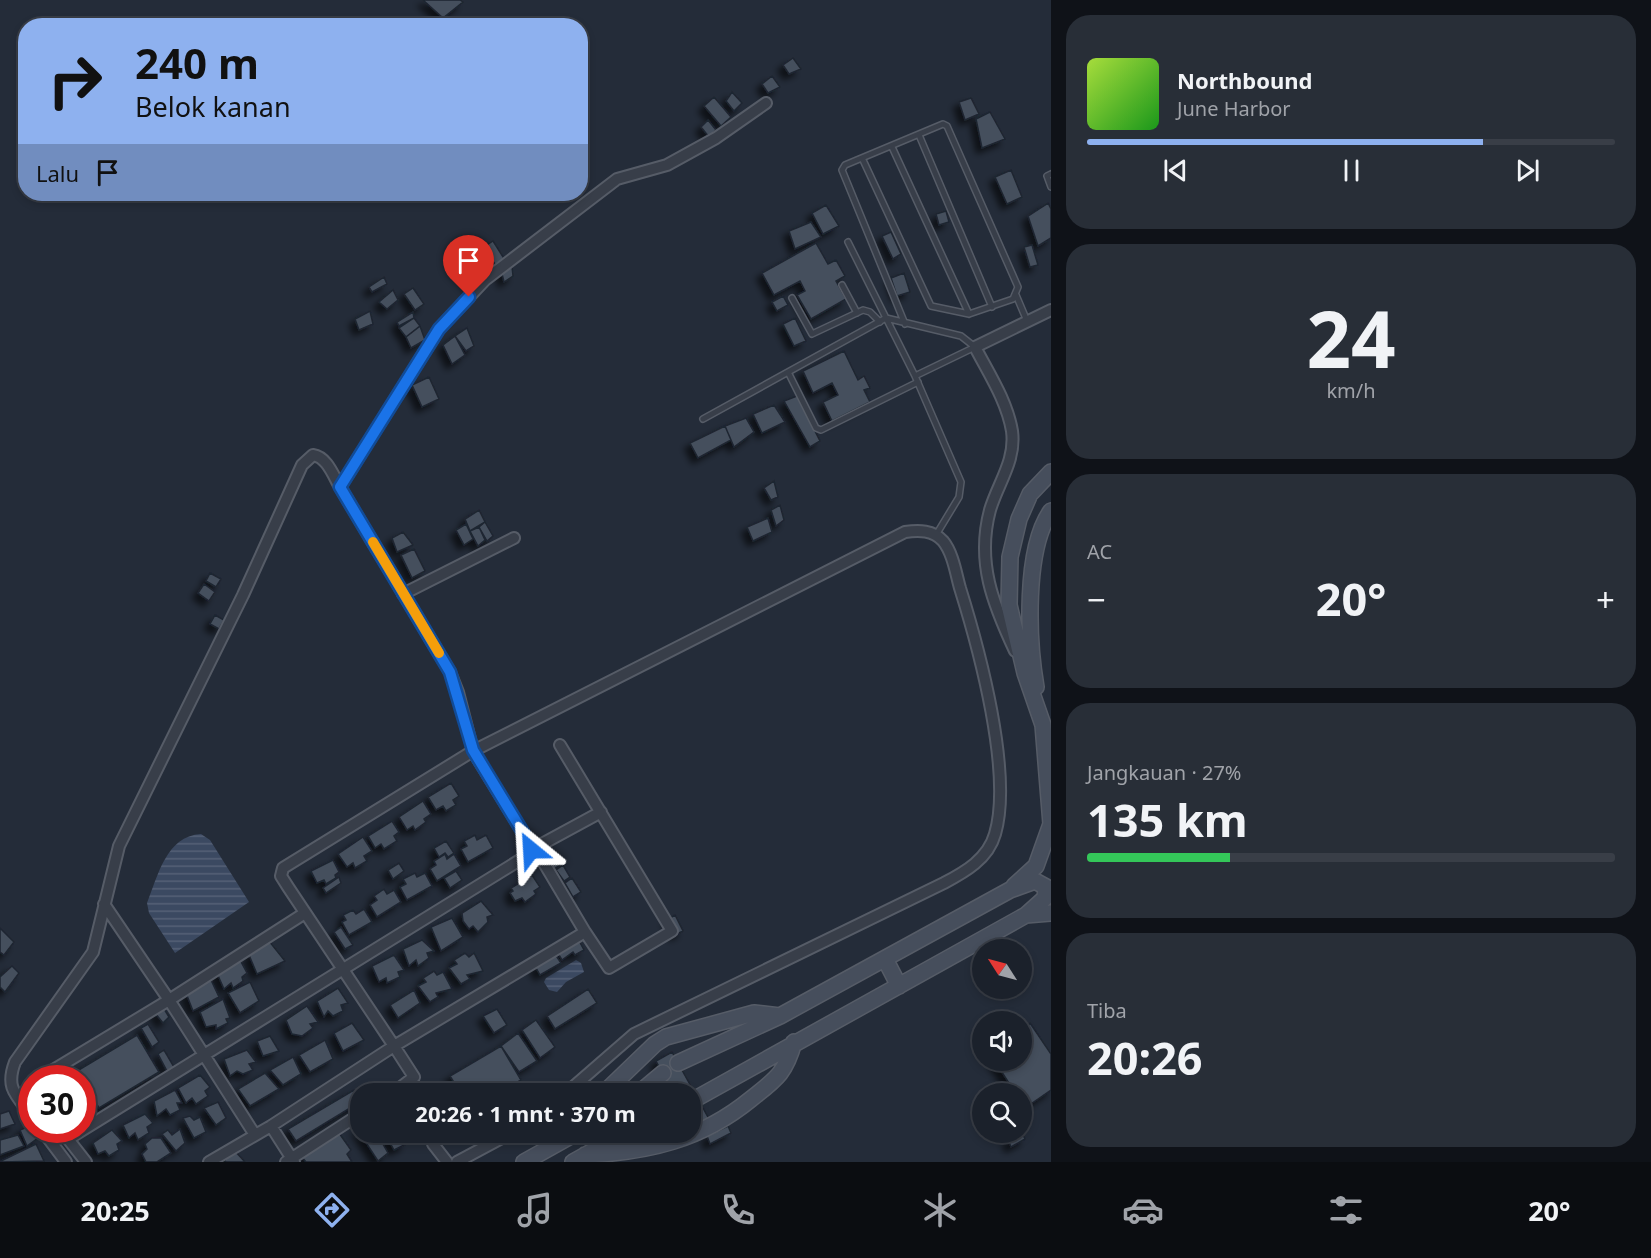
<!DOCTYPE html>
<html lang="id">
<head>
<meta charset="utf-8">
<style>
  :root { --surface:#1b212b; --page:#282e37; --text:#f1f3f6; --muted:#a0a3a9; --line:#393e47; --accent:#8eb1ef }
  body { margin:0; font-family:"Noto Sans",sans-serif; background:var(--page); color:var(--text); height:100vh; display:flex; flex-direction:column; font-size:22px; white-space:nowrap }
  * { box-sizing:border-box; margin:0 }
  p { font-size:20px; color:var(--muted) }
  .icon { flex:none; width:33px; height:33px; fill:none; stroke:currentColor; stroke-width:2; stroke-linecap:round; stroke-linejoin:round }
  .map { position:relative; flex:1; overflow:hidden }
  .side { display:flex; flex-direction:column; gap:15px; padding:15px; background:#0f1218; width:600px }
  .side>* { flex:none }
  .hud { position:absolute; left:18px; top:18px; width:570px; height:183px; border-radius:24px; box-shadow:0 3px 9px #0003,0 0 0 2px var(--line); background:#8eb1ef; color:#111; overflow:hidden }
  .needle { width:39px; rotate:306deg }
  .controls { position:absolute; left:972px; top:939px; display:grid; gap:12px }
  .controls a { display:grid; place-items:center; width:60px; height:60px; border-radius:50%; background:var(--surface); box-shadow:0 3px 9px #0003,0 0 0 2px var(--line); font-size:30px }
  .speed { position:absolute; left:18px; top:1065px; display:flex; gap:12px; font-size:30px; font-weight:700; text-align:center }
  .speed>* { display:grid; place-content:center; width:78px; height:78px; border-radius:50%; background:var(--surface); box-shadow:0 3px 9px #0003,0 0 0 2px var(--line); line-height:1 }
  .speed .limit { border:9px solid #d22; background:#fff; color:#111 }
  .pin { position:absolute; display:grid; place-items:center; width:51px; height:51px; color:#fff; margin:-62px -26px; border-radius:50% 50% 50% 0; rotate:-45deg; box-shadow:0 0 6px #0007 }
  .pin .icon { rotate:45deg }
  .me { position:absolute; width:66px; margin:-33px; rotate:333deg; stroke-linejoin:round; filter:drop-shadow(0 0 4px #0008) }
  .turn { display:flex; align-items:center; gap:21px; height:126px; padding:0 18px; font-size:27px }
  .turn .icon { width:78px; height:78px; stroke-width:2.5 }
  .turn b { display:block; font-size:42px; line-height:51px }
  .then { display:flex; align-items:center; height:57px; padding:0 18px; background:#0003; gap:12px; font-size:22px }
  .big { font-size:45px; font-weight:700; line-height:1.1 }
  .side .tile { flex:1; display:flex; flex-direction:column; justify-content:center; gap:9px; min-width:0; padding:0 21px; border-radius:24px; background:var(--page) }
  .side .dial { align-items:center; gap:0 }
  .dial b { font-size:78px; line-height:1 }
  .song { display:flex; align-items:center; gap:18px }
  .cover { width:72px; height:72px; border-radius:9px; background:linear-gradient(135deg,hsl(80 70% 55%),hsl(120 70% 35%)) }
  .played { height:6px; border-radius:3px; background:linear-gradient(90deg,var(--accent) 75%,var(--line) 75%) }
  .keys { display:flex; justify-content:space-around; direction:ltr }
  .heat { display:flex; justify-content:space-between; align-items:center; font-size:33px; direction:ltr }
  .charge { height:9px; border-radius:4px; background:linear-gradient(90deg,#34c759 27%,var(--line) 0) }
  .trip { position:absolute; left:350px; top:1083px; width:351px; height:60px; border-radius:24px; background:var(--surface); box-shadow:0 3px 9px #0003,0 0 0 2px var(--line); font-weight:700; line-height:60px; text-align:center }
  .tab-bar { display:flex; height:96px; justify-content:space-around; align-items:center; background:#0b0d11; color:var(--muted) }
  .tab-bar .icon { width:42px; height:42px }
  .tab-bar .current { color:var(--accent) }
  .tab-bar b { font-size:27px; color:var(--text) }
  main { display:flex; flex:1; min-height:0 }
  .map>svg:first-child { display:block }
  .water { fill:url(#water-rules) }
  .building { fill:#454f5d; stroke:#1f2530; stroke-width:1.5; filter:url(#shadow) }
  .lines { fill:none; stroke-linecap:round; stroke-linejoin:round }
  .lane-casing { stroke:#565c67; stroke-width:8 }
  .street-casing { stroke:#565c67; stroke-width:14 }
  .secondary-casing { stroke:#565c67; stroke-width:18 }
  .lane { stroke:#383e49; stroke-width:5 }
  .street { stroke:#383e49; stroke-width:10 }
  .secondary { stroke:#464e5c; stroke-width:15 }
  .route-casing { stroke:#114b97; stroke-width:15 }
  .route { stroke:#1a73e8; stroke-width:10 }
  .slow { stroke:#f59e0b; stroke-width:10 }
</style>
</head>
<body>
<main>
<div class="map">
<svg width="1051" height="1162" viewBox="0 0 1051 1162">
  <defs>
    <pattern id="water-rules" width="6" height="5" patternUnits="userSpaceOnUse" patternTransform="scale(1.5)"><rect width="6" height="5" fill="#3b4961"/><path d="M0 2.5h6" fill="none" stroke="#556176"/></pattern>
    <filter id="shadow"><feDropShadow dx="-5.5" dy="5.5" stdDeviation="3" flood-color="#0009"/></filter>
  </defs>
  <rect width="100%" height="100%" fill="#242c39"/>
  <path class="water" d="M201 834 210 840 249 902 175 953 149 913 147 903C158 876 166 836 201 834Z
    M576 960 581 963 584 972 566 982 557 992 549 990 544 982 546 978Z"/>
  <path class="building" d="M423 0H460L463 2 443 18Z
    M793 58 801 69 789 74 783 65Z
    M772 76 780 87 768 93 762 84Z
    M732 92 742 103 734 111 726 101Z
    M714 97 731 117 721 126 704 106Z
    M971 98 979 114 965 120 959 102Z
    M990 112 1005 139 982 148 976 119Z
    M708 120 716 130 709 137 701 127Z
    M1011 170 1022 197 1007 204 995 177Z
    M1048 203 1051 209V238L1038 246 1028 216Z
    M826 205 839 226 823 234 812 213Z
    M946 211 949 222 939 225 936 214Z
    M811 222 821 237 795 249 789 231Z
    M891 232 901 254 893 259 882 236Z
    M493 241 505 260 496 266 484 247Z
    M816 243 828 264 836 260 845 276 836 281 846 299 811 319 797 295 805 291 800 281 774 295 762 273Z
    M1032 245 1038 265 1030 267 1024 247Z
    M477 257 487 272 479 280 467 265Z
    M512 267 513 276 504 282 501 270Z
    M904 273 910 292 897 296 891 278Z
    M384 277 387 284 372 292 369 287Z
    M413 288 424 304 415 310 404 294Z
    M393 290 398 300 387 309 379 302Z
    M783 296 788 305 777 311 772 302Z
    M370 311 373 324 359 330 355 319Z
    M413 312 414 318 399 326 397 322Z
    M414 318 420 326 406 337 399 328Z
    M795 318 806 341 794 346 783 324Z
    M420 326 425 340 411 348 406 337Z
    M467 328 474 346 466 351 455 336Z
    M455 336 465 355 452 364 443 345Z
    M844 351 858 380 864 376 870 388 864 390 870 402 832 421 823 402 838 395 832 383 813 393 803 371Z
    M429 377 439 399 422 407 412 385Z
    M797 396 820 441 810 447 784 401Z
    M774 405 785 422 762 433 753 414Z
    M746 418 754 432 734 447 725 426Z
    M725 426 731 440 698 458 690 443Z
    M774 481 778 497 771 500 764 488Z
    M780 505 784 520 776 526 771 510Z
    M479 510 485 522 470 531 465 519Z
    M768 518 772 532 753 541 747 527Z
    M485 522 493 536 487 541 479 527Z
    M466 524 473 539 464 545 456 530Z
    M479 527 485 540 478 546 470 531Z
    M403 532 413 545 397 552 392 538Z
    M414 549 425 571 412 578 401 555Z
    M210 573 221 579 216 587 206 581Z
    M204 584 215 592 209 601 198 593Z
    M215 615 224 620 219 629 210 624Z
    M451 783 459 796 453 800 456 805 446 811 443 806 436 810 428 797Z
    M423 801 431 814 424 819 426 822 415 830 413 826 407 830 399 817Z
    M392 821 399 832 394 836 397 841 384 849 381 844 375 848 368 836Z
    M475 835 477 840 486 835 493 848 468 862 461 849 467 846 464 841Z
    M363 837 372 851 364 856 367 861 355 868 353 863 347 867 338 854Z
    M446 841 454 853 448 857 445 853 439 857 434 848Z
    M548 847 560 865 554 869 543 850Z
    M445 854 447 859 454 854 461 866 437 881 430 869 436 865 434 861Z
    M333 860 339 872 335 875 336 878 326 884 324 880 317 883 311 871Z
    M399 863 404 871 393 879 388 870Z
    M563 865 570 877 564 881 556 870Z
    M456 871 462 880 450 888 444 878Z
    M415 873 417 877 425 873 432 886 407 900 400 887 406 884 403 879Z
    M532 875 540 887 534 891 536 894 525 902 522 898 515 901 510 893 513 891 511 888Z
    M339 877 341 883 326 893 323 888Z
    M572 878 581 892 573 897 565 883Z
    M384 889 387 894 394 890 401 902 377 917 370 905 377 900 374 896Z
    M481 901 493 915 487 917 488 922 478 932 473 926 469 929 463 921 462 913Z
    M364 909 372 922 349 935 342 922 346 920 343 915 353 910 356 914Z
    M675 915 683 931 675 935 668 919Z
    M452 918 463 937 441 951 431 927Z
    M341 927 353 945 345 949 334 932Z
    M0 928 14 942 4 955 0 952Z
    M578 939 584 950 575 955 573 952 562 960 557 952Z
    M422 940 434 951 427 953 429 958 418 966 416 960 409 966 403 949Z
    M269 941 285 961 257 974 249 955Z
    M465 953 469 957 474 953 483 971 467 975 470 979 461 984 449 968 457 964 454 960Z
    M555 954 561 963 540 975 535 966Z
    M394 955 404 970 398 972 400 977 387 983 386 978 379 982 372 966Z
    M239 958 247 973 242 977 243 981 233 988 231 983 224 989 216 971Z
    M12 966 19 973 5 992 0 987V977Z
    M434 971 437 975 443 972 452 989 436 993 438 997 430 1002 418 986 426 982 423 978Z
    M211 980 219 997 193 1011 186 993Z
    M250 982 259 1001 240 1013 228 993Z
    M338 988 348 1003 341 1005 343 1011 333 1016 328 1011 324 1017 317 1001Z
    M588 989 597 1003 555 1029 547 1016Z
    M414 990 420 1003 398 1018 390 1005Z
    M223 999 230 1018 226 1019 228 1023 216 1029V1025L206 1027 200 1012Z
    M307 1006 318 1022 310 1024 313 1028 302 1036 292 1034 286 1020Z
    M163 1007 169 1017 163 1023 155 1013Z
    M497 1009 507 1025 494 1033 483 1016Z
    M536 1020 555 1047 540 1058 522 1030Z
    M352 1023 364 1040 343 1051 334 1033Z
    M1030 1023 1051 1054V1090L1025 1108 1022 1102V1094H1016L994 1060H1022V1029Z
    M148 1024 159 1042 152 1047 141 1028Z
    M518 1033 537 1061 519 1072 501 1046Z
    M137 1035 159 1072 99 1108 77 1071Z
    M270 1036 279 1051 263 1056 257 1041Z
    M325 1040 333 1059 310 1072 299 1055Z
    M501 1046 521 1080 503 1091 499 1085 490 1094H461L450 1076Z
    M164 1050 174 1067 167 1071 158 1054Z
    M247 1050 256 1062 249 1064 253 1070 243 1074 237 1071 230 1076 224 1059Z
    M672 1052 709 1119 694 1128 690 1121V1094H674L656 1061Z
    M293 1057 301 1074 283 1085 270 1070Z
    M265 1073 279 1089 250 1106 238 1089Z
    M200 1075 210 1087 205 1091 208 1096 196 1104 192 1098 186 1103 178 1088Z
    M175 1090 182 1103H177L180 1110 170 1115 166 1109 157 1116 154 1101Z
    M354 1090 360 1102 296 1141 288 1129Z
    M86 1094 98 1113 92 1117 82 1101Z
    M218 1102 226 1118 216 1125 204 1108Z
    M9 1111 15 1124 0 1129V1114Z
    M145 1114 153 1123 147 1127 149 1133 138 1140 135 1133 129 1138 123 1125Z
    M190 1116 194 1120 200 1117 206 1132 194 1138 183 1118Z
    M32 1125V1130L38 1138 27 1146 20 1130Z
    M728 1126 731 1133 710 1144 707 1136Z
    M360 1128V1132H376L388 1153 378 1161 357 1129Z
    M180 1129 185 1143 176 1151 162 1134 168 1130 172 1135Z
    M112 1130 122 1141 117 1144 119 1150 109 1156 105 1151 98 1154 93 1143Z
    M384 1132H399L406 1144 394 1150Z
    M339 1133 351 1150 347 1154 352 1162H306L301 1156Z
    M1022 1133 1025 1139 1011 1147 1008 1140Z
    M18 1135 24 1146 0 1155V1140Z
    M152 1138H161L171 1153 157 1162H146L142 1154 147 1149 145 1144Z
    M36 1144 44 1161 1 1162V1161Z
    M234 1150 245 1162H226L222 1157Z"/>
  <g class="lines">
    <defs>
      <path id="lane" d="M919 135 992 307
        M892 147 969 314
        M863 160 931 306 969 314 1013 299 1018 287 947 126 943 124 845 165 842 170 905 324
        M1051 174 1047 176 1051 187
        M848 242 915 376 961 482 959 497 936 535
        M842 285 857 313
        M1016 295 1027 321
        M792 298 812 334 863 310 870 312 880 322
        M788 372 816 428 821 430 918 382
        M703 419 886 318 961 336 975 347 915 376"/>
      <path id="street" d="M340 487 439 329 485 280 617 179 667 165 716 138 766 103
        M403 594 514 538
        M1015 651C993 604 976 562 990 510 998 483 1016 461 1012 431 1007 401 989 374 975 347L1051 310
        M104 904 169 1000 305 913
        M585 932 544 863 531 850 601 812
        M40 1078 169 1000 255 1135
        M32 1085V1088
        M392 1094 414 1077 394 1046 585 932 609 968 672 931 560 745
        M32 1116C16 1095 5 1088 15 1062L93 952 119 846 243 595 302 465 313 455C327 457 333 475 340 487L450 672 458 692 473 751 530 844 528 855 68 1139
        M42 1130 66 1162
        M61 1130 86 1162
        M433 1144 447 1162
        M209 1162 271 1126
        M286 1162 360 1114
        M294 1162 271 1126 394 1046 288 887 281 876 283 868 473 751 905 532C919 530 933 530 943 541 953 553 956 574 960 588 979 649 1013 773 995 834 988 859 965 872 944 883L634 1034 565 1094
        M457 1162 513 1132"/>
      <path id="secondary" d="M1036 687C1028 641 1024 549 1051 511
        M1014 886 1036 866 1051 824 1043 725 1025 673 1009 605 1010 557 1019 519 1030 494 1051 472
        M1026 915 1051 913
        M885 959 899 986
        M678 1063 780 1016 1010 890 1035 881 1046 887 1045 898 1026 915 697 1098
        M603 1094 655 1044 666 1037 754 1013 780 1016
        M638 1094 663 1073
        M585 1155C648 1152 701 1140 751 1099 776 1079 785 1074 794 1042
        M524 1162 578 1132
        M573 1162 627 1132"/>
    </defs>
    <use href="#lane" class="lane-casing"/>
    <use href="#street" class="street-casing"/>
    <use href="#secondary" class="secondary-casing"/>
    <use href="#lane" class="lane"/>
    <use href="#street" class="street"/>
    <use href="#secondary" class="secondary"/>
  </g>
  <g class="lines">
    <defs>
      <path id="route" d="M469 297 439 329 340 487 450 672 473 750 530 844 531 850"/>
    </defs>
    <use href="#route" class="route-casing"/>
    <use href="#route" class="route"/>
    <path class="slow" d="M373 542 439 653"/>
  </g>
</svg>
<div class="controls">
<a><svg class="needle" viewBox="-14 -14 28 28"><path d="M0-13l5 13h-10z" fill="#e53935"/><path d="M0 13l5-13h-10z" fill="#a0a3a9"/></svg></a>
<a><svg class="icon" aria-label="sound" viewBox="0 0 24 24"><path d="M4 9h4l5-4v14l-5-4H4zM17 9q2 3 0 6"/></svg></a>
<a><svg class="icon" aria-label="search" viewBox="0 0 24 24"><circle cx="10" cy="10" r="6"/><path d="M15 15l6 6"/></svg></a>
</div>
<div class="speed"><div class="limit">30</div></div>
<div class="pin" style="left:469px;top:297px;background:#d93025"><svg class="icon" aria-label="arrive" viewBox="0 0 24 24"><path d="M6 21V4h12l-3 4 3 4H6"/></svg></div>
<svg class="me" style="left:531px;top:850px" viewBox="-20 -20 40 40"><path d="M0-17L14 15 0 8-14 15z" fill="#1a73e8" stroke="#fff" stroke-width="4"/></svg>
<div class="trip">20:26 · 1 mnt · 370 m</div>
<div class="hud">
<div class="turn"><svg class="icon" aria-label="right" viewBox="0 0 24 24"><path d="M7 20v-9h11M14 6l5 5-5 5"/></svg><div><b>240 m</b>Belok kanan</div></div>
<div class="then">Lalu<svg class="icon" aria-label="arrive" viewBox="0 0 24 24"><path d="M6 21V4h12l-3 4 3 4H6"/></svg></div>
</div>
</div>
<section class="side">
<div class="tile">
<div class="song"><i class="cover"></i><div><b>Northbound</b><p>June Harbor</p></div></div>
<div class="played"></div>
<div class="keys"><svg class="icon" aria-label="previous" viewBox="0 0 24 24"><path d="M18 5L8 12l10 7zM5 5v14"/></svg><svg class="icon" aria-label="pause" viewBox="0 0 24 24"><path d="M8 5v14M16 5v14"/></svg><svg class="icon" aria-label="next" viewBox="0 0 24 24"><path d="M6 5l10 7-10 7zM19 5v14"/></svg></div>
</div>
<div class="tile dial"><b>24</b><p>km/h</p></div>
<div class="tile"><p>AC</p>
<div class="heat"><a>−</a><b class="big">20°</b><a>+</a></div>
</div>
<div class="tile"><p>Jangkauan · 27%</p><b class="big">135 km</b><div class="charge"></div></div>
<div class="tile"><p>Tiba</p><b class="big">20:26</b></div>
</section>
</main>
<nav class="tab-bar">
<b>20:25</b>
<svg class="icon current" aria-label="directions" viewBox="0 0 24 24"><path d="M12 3l9 9-9 9-9-9zM9 14v-3h6M13 9l2 2-2 2"/></svg>
<svg class="icon" aria-label="music" viewBox="0 0 24 24"><path d="M9 18V5l10-2v13"/><circle cx="6" cy="18" r="3"/><circle cx="16" cy="16" r="3"/></svg>
<svg class="icon" aria-label="phone" viewBox="0 0 24 24"><path d="M5 4h4l2 5-3 2q2 4 5 5l2-3 5 2v4C11 20 4 13 5 4z"/></svg>
<svg class="icon" aria-label="climate" viewBox="0 0 24 24"><path d="M12 3v18M4 7l16 10M4 17L20 7"/></svg>
<svg class="icon" aria-label="car" viewBox="0 0 24 24"><path d="M5 17H2v-5l4-1 3-4h7l3 4 3 1v5h-3M9 17h6M6 11h13"/><circle cx="7" cy="17" r="2"/><circle cx="17" cy="17" r="2"/></svg>
<svg class="icon" aria-label="filters" viewBox="0 0 24 24"><path d="M4 7h16M4 17h16"/><circle cx="9" cy="7" r="2"/><circle cx="15" cy="17" r="2"/></svg>
<b>20°</b>
</nav>
</body>
</html>
